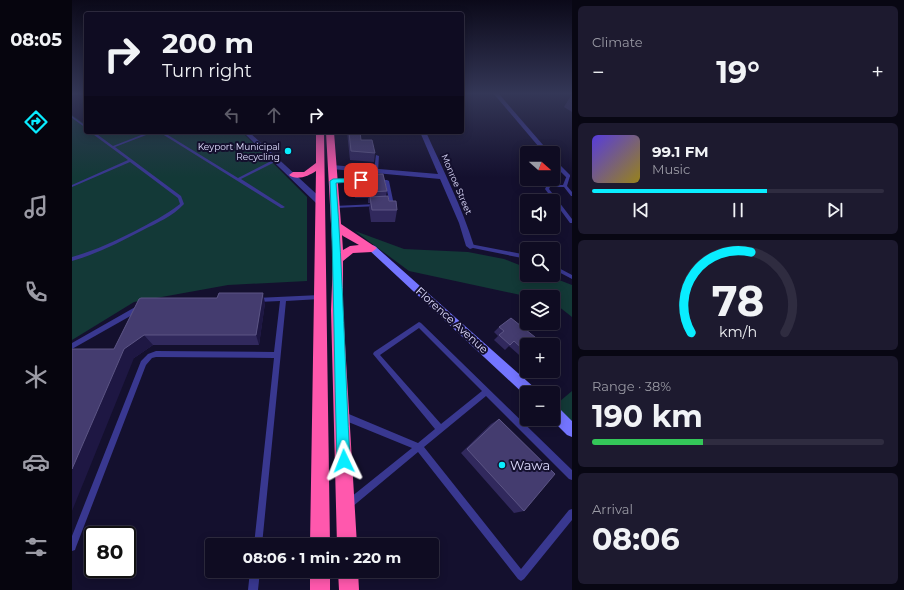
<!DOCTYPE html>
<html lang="en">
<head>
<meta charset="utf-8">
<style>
  :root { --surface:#0f0c22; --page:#1d1a2f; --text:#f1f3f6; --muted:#9b9ba5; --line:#2f2c40; --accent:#09edff }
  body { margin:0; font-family:Montserrat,sans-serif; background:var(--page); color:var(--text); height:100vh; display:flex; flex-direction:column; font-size:15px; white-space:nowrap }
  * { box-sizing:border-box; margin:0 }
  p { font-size:13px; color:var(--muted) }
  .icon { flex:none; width:22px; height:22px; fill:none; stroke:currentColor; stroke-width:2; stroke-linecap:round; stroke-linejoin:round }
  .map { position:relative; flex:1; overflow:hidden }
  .panel { display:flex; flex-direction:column; gap:6px; padding:6px; background:#080713; width:332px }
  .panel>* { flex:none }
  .hud { position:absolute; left:12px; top:12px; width:380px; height:122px; border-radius:4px; box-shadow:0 2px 10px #0003,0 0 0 1px var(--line); background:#0f0c22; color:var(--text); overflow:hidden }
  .needle { width:26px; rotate:111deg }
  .controls { position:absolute; left:448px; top:146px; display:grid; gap:8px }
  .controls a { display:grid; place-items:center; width:40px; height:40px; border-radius:4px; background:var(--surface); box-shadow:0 2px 10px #0003,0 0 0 1px var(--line); font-size:20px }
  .speed { position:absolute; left:12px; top:526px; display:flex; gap:8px; font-size:20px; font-weight:700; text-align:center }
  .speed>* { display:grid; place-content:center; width:52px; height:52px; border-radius:50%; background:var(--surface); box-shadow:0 2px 10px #0003,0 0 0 1px var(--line); line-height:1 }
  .speed .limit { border:2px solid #111; border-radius:6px; background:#fff; color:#111 }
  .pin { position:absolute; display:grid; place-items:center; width:34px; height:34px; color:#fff; margin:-17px; border-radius:8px; box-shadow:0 2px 6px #0006 }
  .me { position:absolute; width:44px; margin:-22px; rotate:358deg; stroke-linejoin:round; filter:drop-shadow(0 0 3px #0008) }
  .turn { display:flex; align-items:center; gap:14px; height:84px; padding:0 12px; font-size:18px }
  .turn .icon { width:52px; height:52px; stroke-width:2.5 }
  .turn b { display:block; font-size:28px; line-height:34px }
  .lanes { display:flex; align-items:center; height:38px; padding:0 12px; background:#0003; justify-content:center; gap:20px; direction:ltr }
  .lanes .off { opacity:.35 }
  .big { font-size:30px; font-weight:700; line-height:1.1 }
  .panel .widget { flex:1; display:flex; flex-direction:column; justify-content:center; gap:6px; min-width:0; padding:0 14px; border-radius:6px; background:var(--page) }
  .panel .dial { align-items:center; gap:0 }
  .dial svg { height:104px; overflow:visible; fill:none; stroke:var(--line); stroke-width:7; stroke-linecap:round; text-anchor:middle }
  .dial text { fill:var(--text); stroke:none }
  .song { display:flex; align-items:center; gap:12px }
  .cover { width:48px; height:48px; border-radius:6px; background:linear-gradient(135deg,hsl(250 70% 55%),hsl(50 70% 35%)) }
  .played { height:4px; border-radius:2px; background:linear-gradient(90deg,var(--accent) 60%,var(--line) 60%) }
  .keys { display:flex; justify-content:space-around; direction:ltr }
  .heat { display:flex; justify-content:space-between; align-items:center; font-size:22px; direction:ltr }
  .charge { height:6px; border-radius:3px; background:linear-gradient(90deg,#34c759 38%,var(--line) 0) }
  .trip { position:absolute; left:133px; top:538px; width:234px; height:40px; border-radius:4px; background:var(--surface); box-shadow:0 2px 10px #0003,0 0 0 1px var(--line); font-weight:700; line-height:40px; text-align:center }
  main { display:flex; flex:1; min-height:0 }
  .dock { display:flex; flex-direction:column; width:72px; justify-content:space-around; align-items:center; background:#06050e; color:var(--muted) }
  .dock .icon { width:28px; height:28px }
  .dock .active { color:var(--accent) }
  .dock b { font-size:18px; color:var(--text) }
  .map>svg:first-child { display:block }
  .green { fill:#133937 }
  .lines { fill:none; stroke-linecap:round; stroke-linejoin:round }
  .lane { fill:#393890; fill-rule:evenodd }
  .street { fill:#393890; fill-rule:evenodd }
  .secondary { fill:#7475ff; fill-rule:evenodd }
  .highway { fill:#ff58ad; fill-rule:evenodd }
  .wall { fill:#31295d }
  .shaded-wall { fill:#1e1743 }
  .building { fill:#443c6f; stroke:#5c5585 }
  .route { fill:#09edff; stroke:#069aa6 }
  .poi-dot { fill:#09edff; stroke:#14102e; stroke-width:1.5 }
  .labels { text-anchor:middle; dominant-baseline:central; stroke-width:4; stroke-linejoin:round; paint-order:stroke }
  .far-poi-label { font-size:9px; fill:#e0ddff; stroke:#14102e; text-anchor:end }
  .far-street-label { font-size:9px; fill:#e0ddff; stroke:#14102e }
  .street-label { font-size:11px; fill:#e0ddff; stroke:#14102e }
  .near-poi-label { font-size:13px; fill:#e0ddff; stroke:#14102e; text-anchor:start }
</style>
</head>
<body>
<main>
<nav class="dock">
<b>08:05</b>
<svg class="icon active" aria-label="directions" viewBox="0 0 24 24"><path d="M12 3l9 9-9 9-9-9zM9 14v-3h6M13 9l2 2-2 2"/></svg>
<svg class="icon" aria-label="music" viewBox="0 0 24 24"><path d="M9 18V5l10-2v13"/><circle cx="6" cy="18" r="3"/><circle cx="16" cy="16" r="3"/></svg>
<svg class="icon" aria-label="phone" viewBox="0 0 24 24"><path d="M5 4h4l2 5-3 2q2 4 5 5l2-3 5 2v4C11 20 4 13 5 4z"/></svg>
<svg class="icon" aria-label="climate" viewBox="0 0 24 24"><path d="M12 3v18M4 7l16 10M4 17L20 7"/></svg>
<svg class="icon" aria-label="car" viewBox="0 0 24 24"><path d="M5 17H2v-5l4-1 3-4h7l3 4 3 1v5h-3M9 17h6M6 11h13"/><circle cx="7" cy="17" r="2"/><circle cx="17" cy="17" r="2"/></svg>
<svg class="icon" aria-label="filters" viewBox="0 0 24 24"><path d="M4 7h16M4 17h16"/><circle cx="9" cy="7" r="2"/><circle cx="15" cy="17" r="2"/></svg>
</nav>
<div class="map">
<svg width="500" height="590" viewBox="0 0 500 590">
  <rect width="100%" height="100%" fill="#14102e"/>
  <path class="green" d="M0 115 14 125V132H170L235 197V281L156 285 62 302 0 340Z
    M283 231 332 249 396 252 432 259 455 268V275H474L500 285V317L481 302V297H458L337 271Z
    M500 391V429L481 407Z"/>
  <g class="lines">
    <path class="lane" d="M0 116 14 126V128L0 118Z
      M18 132H22L41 146 77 132H82L43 147 109 196 112 204C101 216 85 223 71 230 48 242 25 254 0 261V257C22 251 43 241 63 231 78 223 94 215 108 204L106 198 58 162 0 187V185L56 160Z
      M87 132H91L166 178 203 159H205V161L169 179 213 207 211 208H209Z
      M304 155 307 156 306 171 304 172 302 171Z
      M495 175 498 176 495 186 500 192V196H499L492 187H478L477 189 500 219V223H498L473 189 475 185H491Z
      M288 179 290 180 289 181 261 182 259 181 261 180Z
      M306 180H315L317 181 322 205V206H317L315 205 318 204 313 182H306Z
      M305 204 307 205V206L262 208 260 207 262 206Z
      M398 244 455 255V259L396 247V246Z
      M481 265 500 275V279L481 269Z
      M248 295H250L251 297 250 299H248L214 301 190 545H182L202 358 84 357 80 358 74 365 4 547 3 550 0 551V536L69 361 76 354 84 351 202 352 208 301 186 302H184L183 300 184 298Z
      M65 306H69L70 308 69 310 0 349V343Z
      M347 322 349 323 500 470V480L497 479 414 396 352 447 449 569 497 510 500 509V520L452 579 449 581 446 579 346 452 280 507 277 508 274 507 273 504 274 501 340 448 269 419 268 416 269 413 272 412 346 443 363 429 301 354 302 352ZM347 328 410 391 369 424 308 355Z
      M178 571H188L186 590H176Z"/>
    <path class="street" d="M422 94H427L478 153H472Z
      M171 132H177L251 200V204H245Z
      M348 132H354C371 170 390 207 402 246L401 248 398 249 394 246 387 223 368 179 260 169 257 167 260 165 366 174Z
      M481 158 498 175V177H494L481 164Z"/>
    <path class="secondary" d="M300 245 303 246 464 389 466 393H455V397L297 250 296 248 297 246Z
      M481 406 486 407 500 421V437L495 435 479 419H481Z"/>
    <path class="highway" d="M244 132H252L258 545H238L244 171C237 176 224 181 217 175L221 172H232L244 163Z
      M254 132H262L269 224 305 248 300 252 281 253 271 261V310L285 545H265L259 310 261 260ZM270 235 271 236 287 245 278 246 271 250Z
      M238 571H258V590H238Z
      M266 571H286L287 590H267Z"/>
  </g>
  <path class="wall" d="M0 94H14V95H0Z
    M500 94V112L492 107Z
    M275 132H288L289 140 303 153 302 162 278 160Z
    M282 174 315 191 314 196 317 201 325 210 323 222H299L297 208 298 203H296V198H283L281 186Z
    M67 299 193 303 187 345H81L62 358 42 349Z
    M427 327 455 345V362L437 346 433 350 422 340 426 336 422 332Z
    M427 419 452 511 442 513 389 453 419 424Z"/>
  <path class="shaded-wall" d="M191 293 193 303 187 345 184 335Z
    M72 335 81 345 62 358 0 511V469L52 349Z"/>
  <path class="building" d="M277 132H288L289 140H300L303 153 279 151Z
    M282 174H311L315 191 298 192 297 187H284Z
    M316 196 317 201H324L325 210H300L298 197Z
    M147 293H191L184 335H72L52 349 0 469V349H42L67 299 69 298H145Z
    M439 318 473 345H455V353L442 341 438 345 427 335 432 331 427 327Z
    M427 419 483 474 452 511 395 449Z"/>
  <linearGradient id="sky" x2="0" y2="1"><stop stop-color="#0b0919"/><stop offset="0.53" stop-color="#343757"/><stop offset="1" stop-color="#343757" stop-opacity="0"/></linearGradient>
  <rect width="500" height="177" fill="url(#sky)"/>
  <path class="route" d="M289 178 291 179V181L264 183C271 276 273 369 278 461L276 466 272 468 267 466 265 461C262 368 262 274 258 181L261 179Z"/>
  <g class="poi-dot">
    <circle cx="216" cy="151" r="4"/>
    <circle cx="430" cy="465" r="4"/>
  </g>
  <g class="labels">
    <g class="far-poi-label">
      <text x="208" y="146">Keyport Municipal<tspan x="208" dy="10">Recycling</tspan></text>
    </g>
    <g class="far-street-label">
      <text transform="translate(385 184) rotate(67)">Monroe Street</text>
    </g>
    <g class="street-label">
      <text transform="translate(380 320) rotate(42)">Florence Avenue</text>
    </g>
    <g class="near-poi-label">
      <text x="438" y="465">Wawa</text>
    </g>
  </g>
</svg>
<div class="controls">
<a><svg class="needle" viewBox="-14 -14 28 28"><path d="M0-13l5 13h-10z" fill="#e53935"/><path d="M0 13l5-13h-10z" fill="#9b9ba5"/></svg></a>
<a><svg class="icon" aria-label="sound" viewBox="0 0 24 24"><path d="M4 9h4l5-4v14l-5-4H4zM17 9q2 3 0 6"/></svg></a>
<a><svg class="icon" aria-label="search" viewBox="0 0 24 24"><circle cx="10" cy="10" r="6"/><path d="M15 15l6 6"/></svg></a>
<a><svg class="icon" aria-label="layers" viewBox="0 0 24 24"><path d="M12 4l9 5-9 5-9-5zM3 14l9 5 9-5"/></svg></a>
<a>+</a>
<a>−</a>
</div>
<div class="speed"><div class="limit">80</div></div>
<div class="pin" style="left:289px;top:180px;background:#d93025"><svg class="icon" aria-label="arrive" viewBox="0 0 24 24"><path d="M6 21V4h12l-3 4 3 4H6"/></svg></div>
<svg class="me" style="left:272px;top:461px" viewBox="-20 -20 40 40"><path d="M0-17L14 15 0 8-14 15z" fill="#09edff" stroke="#fff" stroke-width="4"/></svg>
<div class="trip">08:06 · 1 min · 220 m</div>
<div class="hud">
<div class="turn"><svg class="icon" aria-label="right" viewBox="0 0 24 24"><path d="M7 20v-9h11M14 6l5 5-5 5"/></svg><div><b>200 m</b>Turn right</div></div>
<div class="lanes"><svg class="icon off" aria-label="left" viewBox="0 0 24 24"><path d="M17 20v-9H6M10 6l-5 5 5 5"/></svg><svg class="icon off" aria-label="ahead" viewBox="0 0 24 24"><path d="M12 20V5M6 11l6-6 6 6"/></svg><svg class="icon" aria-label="right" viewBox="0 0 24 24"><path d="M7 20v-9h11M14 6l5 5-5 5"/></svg></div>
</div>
</div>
<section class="panel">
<div class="widget"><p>Climate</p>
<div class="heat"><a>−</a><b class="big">19°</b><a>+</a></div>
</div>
<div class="widget">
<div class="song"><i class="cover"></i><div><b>99.1 FM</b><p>Music</p></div></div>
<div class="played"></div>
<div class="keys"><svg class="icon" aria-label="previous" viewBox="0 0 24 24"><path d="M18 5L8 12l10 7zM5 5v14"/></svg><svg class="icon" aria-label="pause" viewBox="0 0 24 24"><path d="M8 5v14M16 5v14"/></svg><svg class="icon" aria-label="next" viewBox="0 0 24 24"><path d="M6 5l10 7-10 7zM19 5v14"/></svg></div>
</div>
<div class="widget dial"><svg viewBox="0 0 100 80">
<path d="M14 69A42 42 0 1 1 86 69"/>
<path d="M14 69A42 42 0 0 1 60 7" stroke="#09edff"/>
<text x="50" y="56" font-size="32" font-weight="700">78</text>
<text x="50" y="72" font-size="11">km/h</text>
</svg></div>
<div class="widget"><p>Range · 38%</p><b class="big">190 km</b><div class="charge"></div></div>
<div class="widget"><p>Arrival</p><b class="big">08:06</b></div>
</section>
</main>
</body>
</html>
